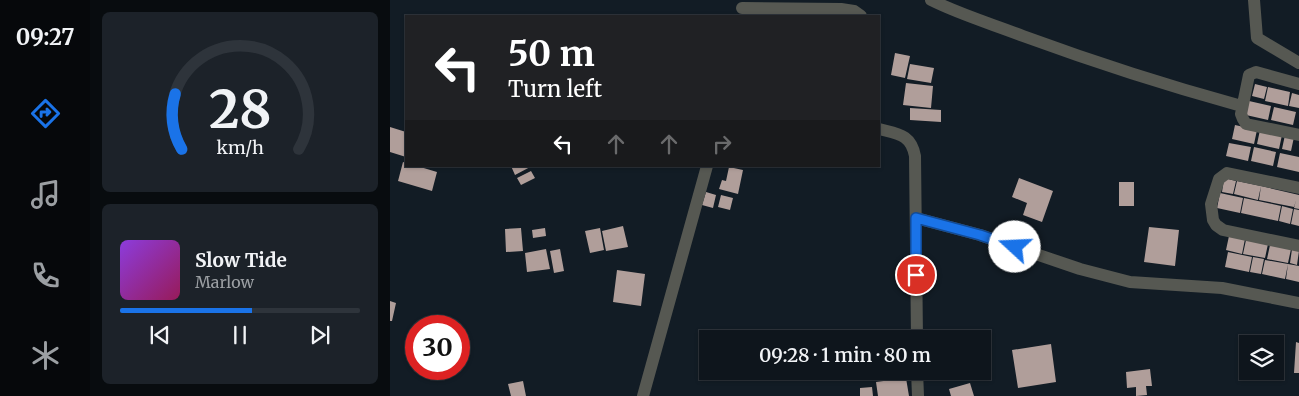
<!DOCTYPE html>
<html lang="en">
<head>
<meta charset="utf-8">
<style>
  :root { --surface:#0e151c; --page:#1c2229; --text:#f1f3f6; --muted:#9b9fa3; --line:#2e343b; --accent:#1a73e8 }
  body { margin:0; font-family:Merriweather,serif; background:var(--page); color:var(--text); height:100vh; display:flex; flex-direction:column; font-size:19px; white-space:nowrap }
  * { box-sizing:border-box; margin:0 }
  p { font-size:16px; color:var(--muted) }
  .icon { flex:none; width:28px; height:28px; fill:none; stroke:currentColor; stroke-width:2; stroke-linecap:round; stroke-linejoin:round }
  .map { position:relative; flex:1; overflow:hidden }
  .drawer { display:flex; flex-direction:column; gap:12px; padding:12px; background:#080c0f; width:300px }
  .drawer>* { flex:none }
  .top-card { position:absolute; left:15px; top:15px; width:475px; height:152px; border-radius:0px; box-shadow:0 1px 4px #0004,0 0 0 1px var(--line); background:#202124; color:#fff; overflow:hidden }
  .tools { position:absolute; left:849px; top:335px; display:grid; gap:10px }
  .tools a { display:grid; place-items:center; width:45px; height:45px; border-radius:0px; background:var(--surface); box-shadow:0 1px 4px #0004,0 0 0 1px var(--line); font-size:25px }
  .speed { position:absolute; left:15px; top:315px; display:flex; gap:10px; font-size:25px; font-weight:700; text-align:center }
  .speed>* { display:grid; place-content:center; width:65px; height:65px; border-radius:50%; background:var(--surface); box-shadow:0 1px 4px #0004,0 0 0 1px var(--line); line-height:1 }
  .speed .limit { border:8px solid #d22; background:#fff; color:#111 }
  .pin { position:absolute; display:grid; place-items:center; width:42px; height:42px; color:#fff; margin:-21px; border:2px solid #fff; border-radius:50%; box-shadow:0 1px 5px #0007 }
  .me { position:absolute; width:55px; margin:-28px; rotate:290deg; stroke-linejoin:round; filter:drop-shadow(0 0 4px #0008) }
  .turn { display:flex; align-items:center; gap:18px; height:105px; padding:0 20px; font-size:22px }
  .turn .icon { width:65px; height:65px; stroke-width:2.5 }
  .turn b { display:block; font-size:35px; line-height:42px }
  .lanes { display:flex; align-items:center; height:48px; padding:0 20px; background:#0003; justify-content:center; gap:25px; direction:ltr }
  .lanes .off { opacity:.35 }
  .drawer .widget { flex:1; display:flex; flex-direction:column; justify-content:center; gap:8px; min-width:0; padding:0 18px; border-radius:8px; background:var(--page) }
  .drawer .dial { align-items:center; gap:0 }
  .dial svg { height:130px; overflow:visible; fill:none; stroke:var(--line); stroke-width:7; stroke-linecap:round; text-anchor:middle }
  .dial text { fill:var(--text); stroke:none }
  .song { display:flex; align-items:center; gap:15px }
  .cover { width:60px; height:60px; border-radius:8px; background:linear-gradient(135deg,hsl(270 70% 55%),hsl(330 70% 35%)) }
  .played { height:5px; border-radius:2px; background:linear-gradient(90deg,var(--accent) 55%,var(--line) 55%) }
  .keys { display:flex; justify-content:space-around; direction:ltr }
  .trip { position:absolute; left:309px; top:330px; width:292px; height:50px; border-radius:0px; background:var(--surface); box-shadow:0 1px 4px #0004,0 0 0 1px var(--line); font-weight:600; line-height:50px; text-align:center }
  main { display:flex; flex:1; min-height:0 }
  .tab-bar { display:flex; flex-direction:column; width:90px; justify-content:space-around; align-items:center; background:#06080b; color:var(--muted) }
  .tab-bar .icon { width:35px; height:35px }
  .tab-bar .selected { color:var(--accent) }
  .tab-bar b { font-size:22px; color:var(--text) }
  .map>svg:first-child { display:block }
  .building { fill:#b09e9a }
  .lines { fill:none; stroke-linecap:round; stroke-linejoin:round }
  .minor { stroke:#565852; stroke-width:12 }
  .route-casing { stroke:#114b97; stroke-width:12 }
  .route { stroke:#1a73e8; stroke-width:9 }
</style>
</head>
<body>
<main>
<nav class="tab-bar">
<b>09:27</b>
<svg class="icon selected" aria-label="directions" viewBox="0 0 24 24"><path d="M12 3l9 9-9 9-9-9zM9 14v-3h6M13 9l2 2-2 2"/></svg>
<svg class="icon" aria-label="music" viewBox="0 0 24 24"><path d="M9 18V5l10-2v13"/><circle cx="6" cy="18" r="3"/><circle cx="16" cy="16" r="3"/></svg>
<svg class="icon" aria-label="phone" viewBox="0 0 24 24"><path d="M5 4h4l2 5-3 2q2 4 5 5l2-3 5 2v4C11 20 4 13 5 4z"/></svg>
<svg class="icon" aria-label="climate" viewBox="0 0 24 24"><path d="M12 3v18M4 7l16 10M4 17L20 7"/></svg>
</nav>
<section class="drawer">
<div class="widget dial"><svg viewBox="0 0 100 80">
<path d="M14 69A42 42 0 1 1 86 69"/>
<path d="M14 69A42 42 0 0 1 10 35" stroke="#1a73e8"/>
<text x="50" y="56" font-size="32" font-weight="700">28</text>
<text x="50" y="72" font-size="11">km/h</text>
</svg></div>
<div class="widget">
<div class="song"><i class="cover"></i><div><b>Slow Tide</b><p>Marlow</p></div></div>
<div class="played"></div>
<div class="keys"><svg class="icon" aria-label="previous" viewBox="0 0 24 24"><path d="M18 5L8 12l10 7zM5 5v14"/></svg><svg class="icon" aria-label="pause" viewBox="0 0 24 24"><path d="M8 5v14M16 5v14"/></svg><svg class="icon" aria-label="next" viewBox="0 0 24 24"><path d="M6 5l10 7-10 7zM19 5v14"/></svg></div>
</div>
</section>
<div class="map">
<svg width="909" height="396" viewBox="0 0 909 396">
  <rect width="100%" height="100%" fill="#121c25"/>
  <path class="building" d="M505 53 520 56 515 78 501 75Z
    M520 64 544 68 541 83 517 79Z
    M516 83 543 86 541 108 513 105Z
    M865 84 877 87 874 99 862 96Z
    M878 87 900 92 898 106 875 101Z
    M902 93 909 95V108L899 106Z
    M859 101 881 106 878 120 856 115Z
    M884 107 906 112 903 125 881 120Z
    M520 108 551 110V122L520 120Z
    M845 125 867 130 864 144 842 139Z
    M0 127 16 132V157L0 152Z
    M870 130 892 135 889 149 867 144Z
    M895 135 904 137 901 151 892 149Z
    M839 143 861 147 858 161 836 156Z
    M864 147 886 152 883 166 861 161Z
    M890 153 909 157V172L887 167Z
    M13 162 16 163V166H27L47 172 42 191 8 181Z
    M121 166H142L125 175Z
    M339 167 353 170 348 194 329 189 332 180 336 181Z
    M141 171 145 178 131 185 127 178Z
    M629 178 663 191 652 222 633 215 637 203 622 197Z
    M834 178 846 181 843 194 832 192Z
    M847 181 871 186 868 200 844 194Z
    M729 182H744V206H729Z
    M871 186 909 195V209L904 208 906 200 904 207 869 200Z
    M316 192 326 195 323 208 312 205Z
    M830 193 853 198 850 213 827 208Z
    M331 195 343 198 340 210 328 207Z
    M854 198 891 206 888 221 851 213Z
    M892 206 903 209 900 224 889 221Z
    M904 209 909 210V226L901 224Z
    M233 226 238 247 216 251 212 231Z
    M759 227 789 230 785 266 754 262Z
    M131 228 133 251 116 252 115 229Z
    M155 228 156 236 143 238 142 230Z
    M210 228 214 250 200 253 195 231Z
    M839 236 855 239 852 254 836 250Z
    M856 240 878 244 875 258 853 254Z
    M880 245 901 249 898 263 877 259Z
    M156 249 160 269 137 272 135 253Z
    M170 249 174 271 164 273 160 251Z
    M902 249 909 251 907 265 900 263Z
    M838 252 862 257 859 272 835 267Z
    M863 257 874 259 871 274 860 272Z
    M875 260 898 264 895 279 872 274Z
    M898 264 909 266V282L896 279Z
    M227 270 255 274 251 306 223 302Z
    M0 301 6 303 2 321H0Z
    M495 330H519V339H495Z
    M906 342 909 343V373H904Z
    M661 344 666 382 628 388 622 350Z
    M760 369 762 386H756L757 395 746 396V387L737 388 736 372Z
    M516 378 519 396H488L486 382Z
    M133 381 136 396H121L118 384Z
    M580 383 584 396H561L559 389Z
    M482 387 483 396H470V388Z"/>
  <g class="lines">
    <path class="minor" d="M541 0C571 15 602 24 633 36 704 62 775 85 848 105
      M864 0 867 38 909 63
      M352 8 451 9 464 11 471 16
      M909 84 866 72 859 75 851 114 853 119 856 124 909 135
      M489 129C508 134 521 134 525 156L527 339
      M909 188 837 173 829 179 821 204 823 220 826 225 833 230 909 246
      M526 218 590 235 690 269 740 282 832 288 909 303
      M527 371 528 396
      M253 396 317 166"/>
  </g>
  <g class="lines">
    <defs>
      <path id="route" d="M526 275V218L590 235 625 247"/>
    </defs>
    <use href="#route" class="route-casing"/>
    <use href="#route" class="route"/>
  </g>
</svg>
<div class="tools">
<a><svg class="icon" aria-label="layers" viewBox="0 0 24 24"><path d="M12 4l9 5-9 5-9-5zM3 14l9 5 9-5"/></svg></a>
</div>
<div class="speed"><div class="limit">30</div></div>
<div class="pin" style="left:526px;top:275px;background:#d93025"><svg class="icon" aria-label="arrive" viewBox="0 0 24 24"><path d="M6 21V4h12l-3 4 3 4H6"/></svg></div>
<svg class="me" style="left:625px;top:247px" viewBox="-20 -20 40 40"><circle r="19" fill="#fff"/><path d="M0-13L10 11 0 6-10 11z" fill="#1a73e8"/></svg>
<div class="trip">09:28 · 1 min · 80 m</div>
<div class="top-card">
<div class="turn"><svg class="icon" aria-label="left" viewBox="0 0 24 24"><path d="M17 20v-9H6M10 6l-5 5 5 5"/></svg><div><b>50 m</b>Turn left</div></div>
<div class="lanes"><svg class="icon" aria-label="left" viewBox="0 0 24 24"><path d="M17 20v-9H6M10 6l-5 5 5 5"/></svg><svg class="icon off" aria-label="ahead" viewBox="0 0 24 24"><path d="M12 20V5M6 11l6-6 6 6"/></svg><svg class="icon off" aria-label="ahead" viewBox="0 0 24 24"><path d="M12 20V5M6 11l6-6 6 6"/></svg><svg class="icon off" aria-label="right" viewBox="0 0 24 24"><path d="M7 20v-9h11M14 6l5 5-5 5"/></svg></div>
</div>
</div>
</main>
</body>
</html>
